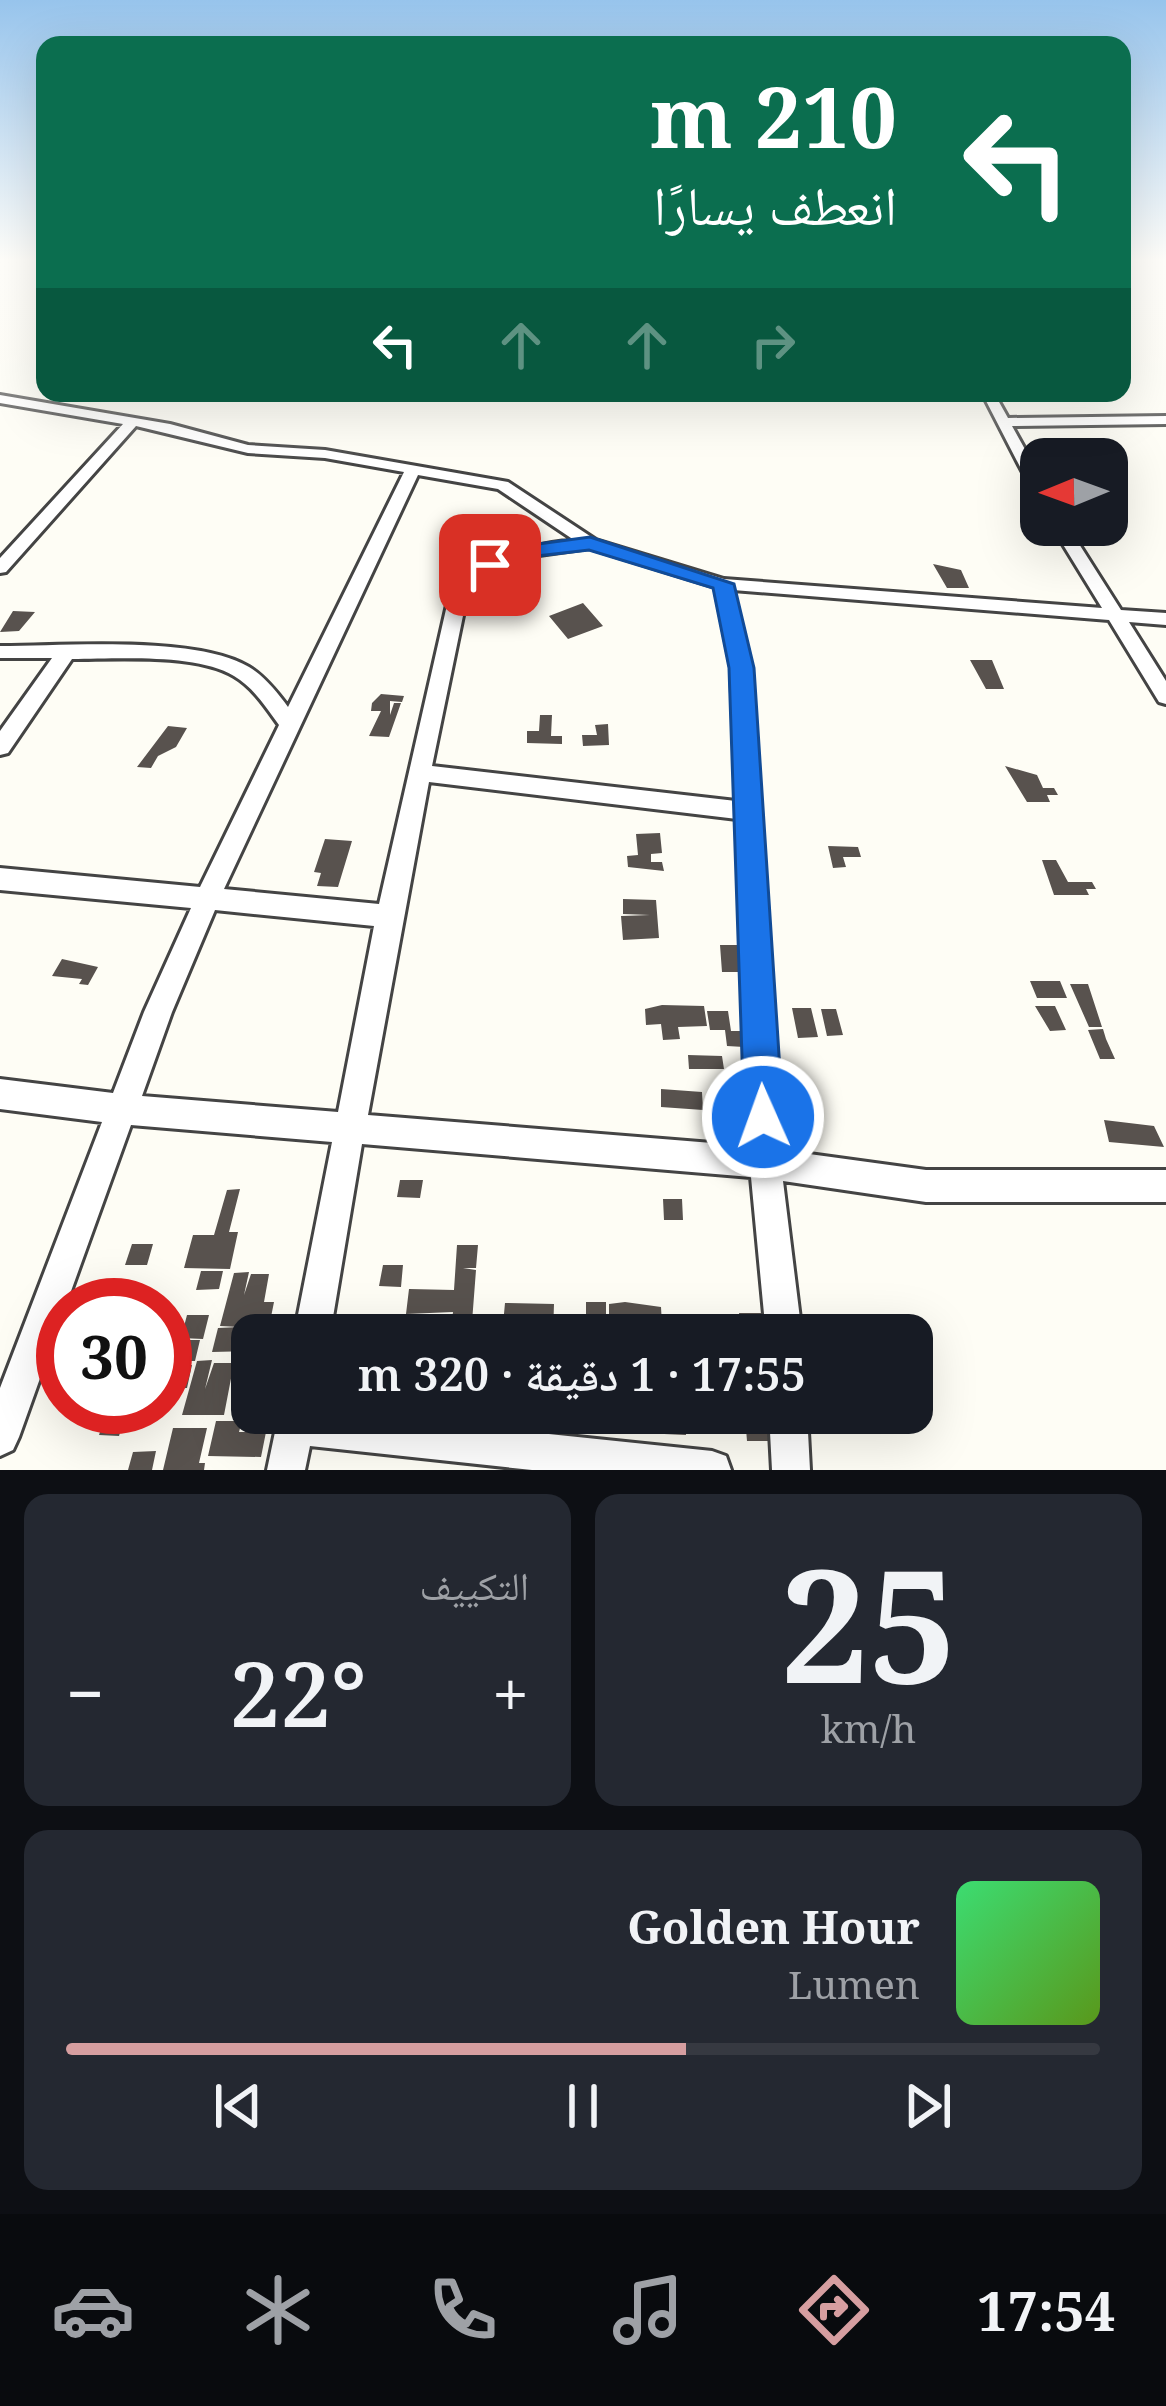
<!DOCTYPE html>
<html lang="ar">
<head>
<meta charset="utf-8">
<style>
  :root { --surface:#171b24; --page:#242831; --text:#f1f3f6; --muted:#9ea1a6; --line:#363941; --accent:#d69ea0 }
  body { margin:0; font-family:"Noto Serif","Noto Naskh Arabic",serif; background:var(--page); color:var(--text); direction:rtl; height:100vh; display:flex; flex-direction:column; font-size:45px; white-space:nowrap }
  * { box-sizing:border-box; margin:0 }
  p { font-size:39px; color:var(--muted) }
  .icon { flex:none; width:66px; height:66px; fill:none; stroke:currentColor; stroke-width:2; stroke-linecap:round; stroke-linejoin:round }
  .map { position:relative; height:1470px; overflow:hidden; direction:ltr }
  .side { display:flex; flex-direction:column; gap:24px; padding:24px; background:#0d0f14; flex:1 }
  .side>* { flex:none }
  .top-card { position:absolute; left:36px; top:36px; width:1095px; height:366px; border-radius:24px; box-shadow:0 12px 48px #0002; direction:rtl; background:#0b6e4f; color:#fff; overflow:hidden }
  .needle { width:78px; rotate:269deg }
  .fabs { position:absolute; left:1020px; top:438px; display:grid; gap:24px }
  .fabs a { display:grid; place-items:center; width:108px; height:108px; border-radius:24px; background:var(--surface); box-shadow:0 12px 48px #0002; font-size:60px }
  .speed { position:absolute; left:36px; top:1278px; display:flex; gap:24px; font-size:60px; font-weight:700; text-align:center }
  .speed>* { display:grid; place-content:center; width:156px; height:156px; border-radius:50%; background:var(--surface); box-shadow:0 12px 48px #0002; line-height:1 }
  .speed .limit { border:18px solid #d22; background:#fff; color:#111 }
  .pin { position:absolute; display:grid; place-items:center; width:102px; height:102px; color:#fff; margin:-51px; border-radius:24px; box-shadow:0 6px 18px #0006 }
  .me { position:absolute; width:132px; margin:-66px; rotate:358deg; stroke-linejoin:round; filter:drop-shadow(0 0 9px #0008) }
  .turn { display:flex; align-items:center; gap:42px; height:252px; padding:0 36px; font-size:54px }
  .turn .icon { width:156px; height:156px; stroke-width:2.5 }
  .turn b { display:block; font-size:84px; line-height:102px }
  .lanes { display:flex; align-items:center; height:114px; padding:0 36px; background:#0003; justify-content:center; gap:60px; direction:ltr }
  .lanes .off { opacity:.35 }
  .big { font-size:90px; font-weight:600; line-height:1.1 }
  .side .card { flex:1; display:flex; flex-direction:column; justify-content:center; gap:18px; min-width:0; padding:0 42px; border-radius:24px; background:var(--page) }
  .side .dial { align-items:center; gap:0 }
  .dial b { font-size:156px; line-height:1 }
  .song { display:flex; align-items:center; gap:36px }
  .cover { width:144px; height:144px; border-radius:18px; background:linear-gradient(135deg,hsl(140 70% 55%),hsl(90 70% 35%)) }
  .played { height:12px; border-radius:6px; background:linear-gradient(90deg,var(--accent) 60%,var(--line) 60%) }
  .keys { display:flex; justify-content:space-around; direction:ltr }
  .heat { display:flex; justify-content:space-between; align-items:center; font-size:66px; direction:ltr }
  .side .tiles { flex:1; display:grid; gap:24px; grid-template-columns:1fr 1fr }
  .card:last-child { grid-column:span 2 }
  .trip { position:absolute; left:231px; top:1314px; width:702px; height:120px; border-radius:24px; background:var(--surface); box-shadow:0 12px 48px #0002; font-weight:600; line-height:120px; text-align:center; direction:rtl }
  .menu { display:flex; height:192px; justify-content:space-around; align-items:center; background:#090b0e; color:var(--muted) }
  .menu .icon { width:84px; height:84px }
  .menu .on { color:var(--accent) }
  .menu b { font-size:54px; color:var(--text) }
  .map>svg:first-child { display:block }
  .building { fill:#58524e }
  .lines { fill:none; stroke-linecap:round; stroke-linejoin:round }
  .street-casing { stroke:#444; stroke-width:6 }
  .street { fill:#fff; fill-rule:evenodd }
  .route { fill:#1a73e8; stroke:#114b97; stroke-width:3 }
</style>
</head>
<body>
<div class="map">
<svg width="1166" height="1470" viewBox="0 0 1166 1470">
  <rect width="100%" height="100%" fill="#fefdf5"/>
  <path class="building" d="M933 564 961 570 969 588H947Z
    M583 603 603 626 568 639 549 616Z
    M13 611 35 612 19 631 0 632Z
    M970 660H992L1004 689H986Z
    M381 694 404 696 402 702 390 701V715L394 703H401L389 737 369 736 381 711H371L372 703Z
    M540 715H552L551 736H562V744L527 743V731H539Z
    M608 724 609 745 583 746 582 735H597L595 725Z
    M168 726 187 728 176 747 158 756 151 768 137 767Z
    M1005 766 1037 775 1043 788H1054L1058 795H1047L1050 802H1027Z
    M660 833 662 853 651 854V862H662L664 871 628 867 627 856 638 855 636 834Z
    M325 839 352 841 338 887 317 886 321 873 314 872Z
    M828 846 858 847 861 857H843L846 867 833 868Z
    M1042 860H1056L1068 882H1092L1096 889H1086L1089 895H1054Z
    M623 899 656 900 659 938 623 940 621 916 650 915 623 914Z
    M720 945H741V972H722Z
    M62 959 98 967 88 985 79 984 82 979 52 976Z
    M1030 981H1060L1067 998H1037Z
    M1070 984H1088L1102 1027H1089Z
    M662 1005 704 1006 707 1026 678 1027 680 1039 663 1040 661 1024 646 1025 645 1009Z
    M1035 1006H1055L1066 1030 1050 1031Z
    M792 1008H811L818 1037 798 1038Z
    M821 1009H836L843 1035 827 1036Z
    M707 1011H728L731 1031H743L744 1047 727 1046 725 1030H710Z
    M1103 1029 1106 1039 1115 1059H1100L1088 1030Z
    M688 1055 722 1056 724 1069H689Z
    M661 1089 702 1092 703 1110 661 1107Z
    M1104 1120 1154 1126 1164 1147 1109 1142Z
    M400 1180H423L420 1198 397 1197Z
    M240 1189 229 1232H238L230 1269 184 1268 193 1235H214L227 1190Z
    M663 1199H682L683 1220H664Z
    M132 1244H153L147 1265H125Z
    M457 1245H478L476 1268H463L476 1270 471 1335H450L453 1312 406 1314 409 1289 454 1290Z
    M383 1265H403L401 1287 379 1286Z
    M201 1271H223L219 1289 196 1290Z
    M249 1272 244 1295 251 1274H269L264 1302H274L270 1322H260L257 1335H252V1351L212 1352 218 1328 239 1327 220 1326 234 1273Z
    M586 1302H606V1329L586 1328Z
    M625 1302 661 1307 662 1325 648 1327H662V1335H587V1330L609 1329V1304Z
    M505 1303 554 1304 553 1335H502Z
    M739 1313H761L763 1335H742Z
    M187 1315H209L203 1339 181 1338Z
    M180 1340H200L195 1361H174Z
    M212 1360 205 1389 214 1363H234L224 1415H182L197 1361Z
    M192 1365 187 1388 166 1389 172 1366Z
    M240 1369H252V1394H234Z
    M108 1408 127 1410 119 1436 99 1435Z
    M663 1413H685L686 1435 664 1434Z
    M745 1417H767L769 1441H747Z
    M216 1421H242L239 1432H266L261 1457 208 1456Z
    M173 1428H207L199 1463H205L204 1470H163Z
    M156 1451 152 1470H128L133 1452Z"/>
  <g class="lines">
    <defs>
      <path id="street" d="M982 393H994L1008 418 1166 416V424L1012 426 1041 478V497L1033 492Z
        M0 395 170 424 248 445 325 450 508 482 596 540 724 579 1102 608 1051 525H1067L1121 610 1166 613V625L1129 622 1166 681V704L1159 702 1109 620 733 590 751 667 780 1150 926 1170H1166V1202H926L783 1181 802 1335H766L751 1177 362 1144 330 1335H294L332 1142 131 1125 66 1305H63V1314L19 1437 13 1450 0 1456V1388L102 1122 0 1109V1079L113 1093 144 1012 191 908 0 890V868L200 887 279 725C266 707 253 687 234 676 196 653 116 659 72 659L8 753 0 755V731L52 658H0V646C63 646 197 635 249 667 265 677 277 692 288 707L404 472 325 458 248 453 136 426 6 572 0 573V558L123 424 0 403ZM418 475 498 489 574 540C516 547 482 556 447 605L379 904 224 889ZM589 548 715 587 731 667 736 801 432 766 465 606 490 577 504 567 532 556ZM429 782 737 819 749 1146 368 1115ZM215 910 374 926 338 1112 142 1096 172 1012Z
        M279 1413H349L712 1451 726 1456 731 1470H532L310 1446 305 1470H267Z
        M769 1413H807L810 1470H772Z"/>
    </defs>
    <use href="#street" class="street-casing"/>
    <use href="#street" class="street"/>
  </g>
  <linearGradient id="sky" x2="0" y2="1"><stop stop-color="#97c4ec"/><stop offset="0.56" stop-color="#fffefa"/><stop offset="1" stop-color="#fffefa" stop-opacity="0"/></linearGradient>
  <rect width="1166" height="465" fill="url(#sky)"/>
  <path class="route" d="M590 537 734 584 754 668 783 1117 777 1131 763 1136 749 1131 744 1117 729 668 713 588 589 550 528 557 490 571 479 565 516 547Z"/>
</svg>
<div class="fabs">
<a><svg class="needle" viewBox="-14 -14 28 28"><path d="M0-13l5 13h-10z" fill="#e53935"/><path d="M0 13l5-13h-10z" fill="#9ea1a6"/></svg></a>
</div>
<div class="speed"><div class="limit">30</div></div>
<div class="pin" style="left:490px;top:565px;background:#d93025"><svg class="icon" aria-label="arrive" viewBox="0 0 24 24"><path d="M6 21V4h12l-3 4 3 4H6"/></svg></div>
<svg class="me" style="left:763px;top:1117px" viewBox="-20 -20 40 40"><circle r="17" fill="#1a73e8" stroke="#fff" stroke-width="3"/><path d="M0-11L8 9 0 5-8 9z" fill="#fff"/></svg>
<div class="trip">17:55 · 1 دقيقة · 320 m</div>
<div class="top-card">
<div class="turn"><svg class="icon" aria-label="left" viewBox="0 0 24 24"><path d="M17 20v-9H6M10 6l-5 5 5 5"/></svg><div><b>210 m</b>انعطف يسارًا</div></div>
<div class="lanes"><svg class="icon" aria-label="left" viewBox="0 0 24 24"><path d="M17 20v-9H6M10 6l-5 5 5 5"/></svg><svg class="icon off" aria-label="ahead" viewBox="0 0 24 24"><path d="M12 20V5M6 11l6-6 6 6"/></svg><svg class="icon off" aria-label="ahead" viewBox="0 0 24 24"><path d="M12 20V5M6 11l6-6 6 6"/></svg><svg class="icon off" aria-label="right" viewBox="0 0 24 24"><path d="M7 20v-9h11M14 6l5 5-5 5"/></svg></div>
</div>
</div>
<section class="side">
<div class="tiles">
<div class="card dial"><b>25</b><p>km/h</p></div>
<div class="card"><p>التكييف</p>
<div class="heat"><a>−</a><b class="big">22°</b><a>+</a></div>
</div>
<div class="card">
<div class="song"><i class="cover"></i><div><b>Golden Hour</b><p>Lumen</p></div></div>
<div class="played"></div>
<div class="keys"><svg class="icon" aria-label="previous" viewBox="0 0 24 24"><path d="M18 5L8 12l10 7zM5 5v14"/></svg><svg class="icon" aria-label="pause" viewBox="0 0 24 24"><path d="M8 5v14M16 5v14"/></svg><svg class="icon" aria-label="next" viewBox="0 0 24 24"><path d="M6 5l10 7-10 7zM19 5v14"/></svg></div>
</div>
</div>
</section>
<nav class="menu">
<b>17:54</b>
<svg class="icon on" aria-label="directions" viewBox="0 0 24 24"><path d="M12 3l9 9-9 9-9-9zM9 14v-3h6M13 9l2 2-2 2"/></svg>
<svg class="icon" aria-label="music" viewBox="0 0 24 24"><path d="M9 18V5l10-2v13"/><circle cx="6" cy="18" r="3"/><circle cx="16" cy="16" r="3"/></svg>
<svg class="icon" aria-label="phone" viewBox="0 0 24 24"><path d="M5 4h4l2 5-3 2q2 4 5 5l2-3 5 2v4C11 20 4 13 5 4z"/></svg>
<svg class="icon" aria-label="climate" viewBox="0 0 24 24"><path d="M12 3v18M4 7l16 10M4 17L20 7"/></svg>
<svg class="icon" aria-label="car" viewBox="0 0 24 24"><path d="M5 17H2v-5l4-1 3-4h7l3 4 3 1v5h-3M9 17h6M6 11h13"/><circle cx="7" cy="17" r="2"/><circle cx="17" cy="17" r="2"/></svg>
</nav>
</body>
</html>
